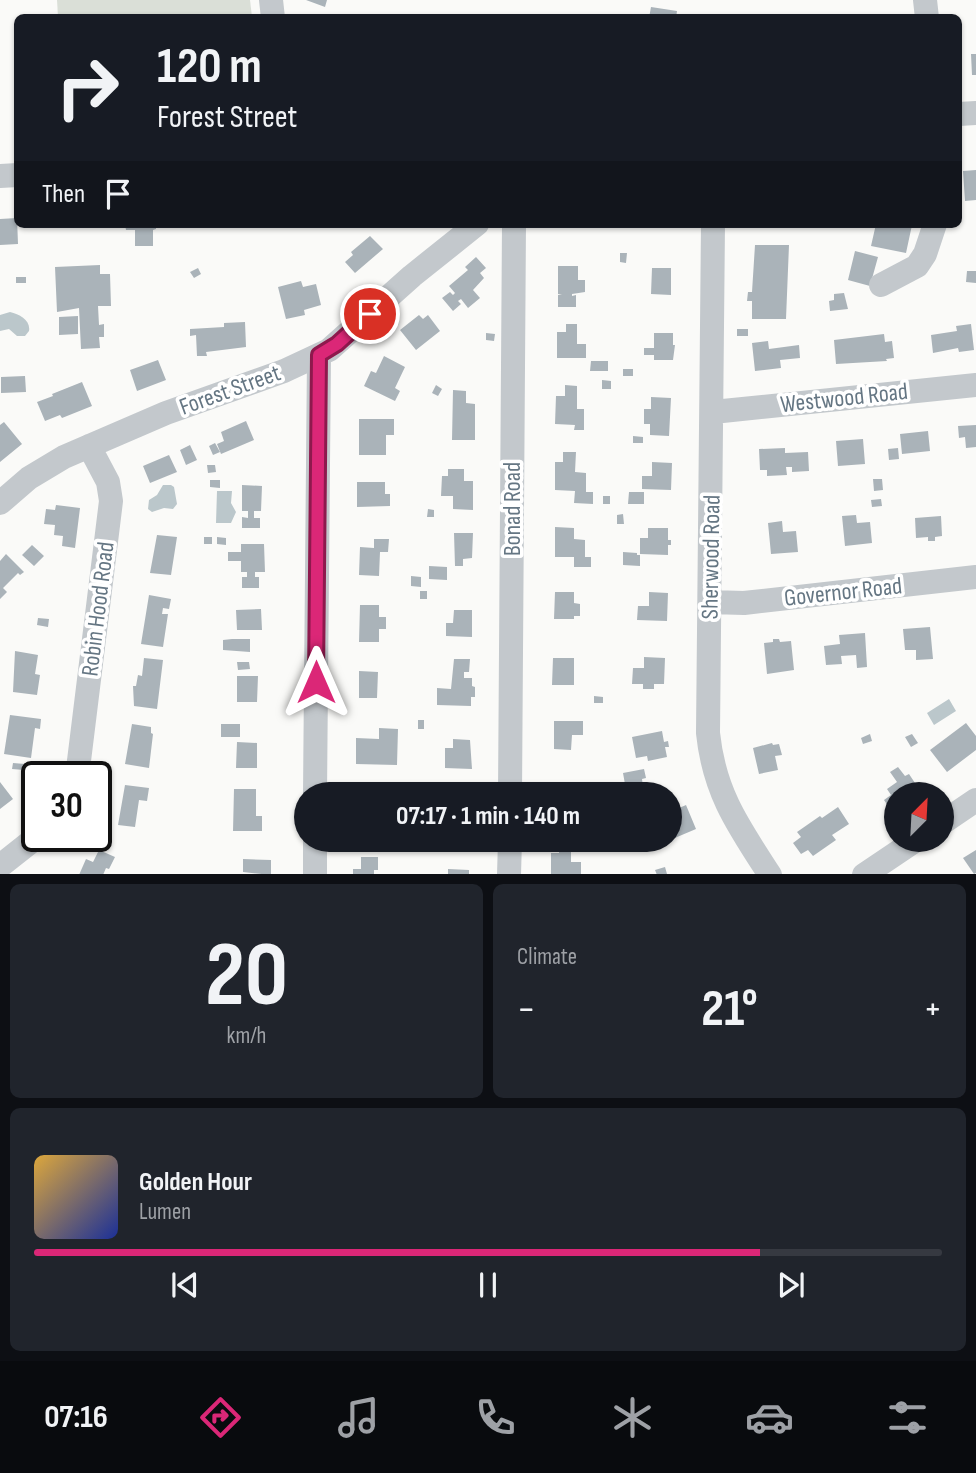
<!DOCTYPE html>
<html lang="en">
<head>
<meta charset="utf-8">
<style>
  :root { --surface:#171b24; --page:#20242c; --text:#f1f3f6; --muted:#9ea1a6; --line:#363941; --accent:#db2777 }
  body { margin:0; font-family:"Sofia Sans Condensed",sans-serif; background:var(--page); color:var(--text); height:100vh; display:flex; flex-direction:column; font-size:26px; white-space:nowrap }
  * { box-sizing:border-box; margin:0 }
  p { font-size:23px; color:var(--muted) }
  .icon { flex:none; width:38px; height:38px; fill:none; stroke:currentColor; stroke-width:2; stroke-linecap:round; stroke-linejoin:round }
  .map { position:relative; height:874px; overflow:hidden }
  .sheet { display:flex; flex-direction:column; gap:10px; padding:10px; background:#0d0f14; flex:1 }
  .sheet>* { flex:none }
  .guide { position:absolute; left:14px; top:14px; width:948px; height:214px; border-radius:10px; box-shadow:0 2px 5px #0004; background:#171b24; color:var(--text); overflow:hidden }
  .needle { width:46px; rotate:24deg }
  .tools { position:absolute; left:884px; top:782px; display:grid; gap:14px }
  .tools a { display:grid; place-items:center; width:70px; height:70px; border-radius:50%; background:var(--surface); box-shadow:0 2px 5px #0004; font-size:35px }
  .speed { position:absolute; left:21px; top:761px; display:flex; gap:14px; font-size:35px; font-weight:700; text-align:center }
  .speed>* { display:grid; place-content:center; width:91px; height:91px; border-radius:50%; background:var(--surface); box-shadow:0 2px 5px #0004; line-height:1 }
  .speed .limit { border:4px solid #111; border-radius:10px; background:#fff; color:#111 }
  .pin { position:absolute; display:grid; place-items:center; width:60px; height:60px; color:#fff; margin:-30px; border:4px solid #fff; border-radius:50%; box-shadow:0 2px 7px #0007 }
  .me { position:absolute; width:77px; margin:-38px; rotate:0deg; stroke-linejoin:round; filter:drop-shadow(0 0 5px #0008) }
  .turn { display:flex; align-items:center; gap:24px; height:147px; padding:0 28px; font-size:32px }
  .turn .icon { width:91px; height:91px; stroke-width:2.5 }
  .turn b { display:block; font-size:49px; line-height:60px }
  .then { display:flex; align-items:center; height:66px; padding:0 28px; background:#0003; gap:14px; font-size:26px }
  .big { font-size:52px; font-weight:700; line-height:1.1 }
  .sheet .widget { flex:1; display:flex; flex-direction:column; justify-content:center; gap:10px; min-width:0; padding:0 24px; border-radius:10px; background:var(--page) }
  .sheet .dial { align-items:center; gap:0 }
  .dial b { font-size:91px; line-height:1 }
  .song { display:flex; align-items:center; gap:21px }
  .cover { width:84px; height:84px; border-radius:10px; background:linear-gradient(135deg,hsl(40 70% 55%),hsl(230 70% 35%)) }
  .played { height:7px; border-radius:4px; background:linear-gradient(90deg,var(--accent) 80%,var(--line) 80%) }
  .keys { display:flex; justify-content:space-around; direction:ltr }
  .heat { display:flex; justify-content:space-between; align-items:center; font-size:38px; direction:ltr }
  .sheet .tiles { flex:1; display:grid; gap:10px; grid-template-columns:1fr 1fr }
  .widget:last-child { grid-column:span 2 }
  .trip { position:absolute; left:294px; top:782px; width:388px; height:70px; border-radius:35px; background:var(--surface); box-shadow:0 2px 5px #0004; font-weight:700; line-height:70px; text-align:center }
  .menu { display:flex; height:112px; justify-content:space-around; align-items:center; background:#090b0e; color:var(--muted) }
  .menu .icon { width:49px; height:49px }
  .menu .active { color:var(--accent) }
  .menu b { font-size:32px; color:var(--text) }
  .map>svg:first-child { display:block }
  .green { fill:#dadfd7 }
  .water { fill:#bbc7cb }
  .building { fill:#aab3b9 }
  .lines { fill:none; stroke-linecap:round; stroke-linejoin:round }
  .minor { stroke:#c3c8cc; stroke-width:24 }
  .route-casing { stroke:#8e194d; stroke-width:18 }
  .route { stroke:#db2777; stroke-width:12 }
  .labels { text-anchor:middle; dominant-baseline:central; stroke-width:7; stroke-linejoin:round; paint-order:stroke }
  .street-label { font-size:24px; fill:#657683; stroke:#fff }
</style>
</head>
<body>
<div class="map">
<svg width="976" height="875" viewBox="0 0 976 875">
  <rect width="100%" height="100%" fill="#fafaf8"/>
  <path class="green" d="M57 0H250L252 17H58Z"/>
  <path class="water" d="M10 312C20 314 31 321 29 331L25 336H17L9 329 0 331V315Z
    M163 485H171L174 487 177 504 173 509 164 508 152 512 148 509 149 500 157 495Z
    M217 491H232L231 503 236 512 231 523H216Z
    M949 699 956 711 934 725 927 713Z"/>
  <path class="building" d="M306 0H327L325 7Z
    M651 7 677 11 676 18H649Z
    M971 54H976V75H972Z
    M976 170V200L965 201 963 171Z
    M17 218 18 244 0 245V219Z
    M125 224H156V229L153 230V246H135V230H126Z
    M289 224H304V228H289Z
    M876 224 912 225 906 253 871 246Z
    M370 236 383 249 355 273 345 262 353 255 351 252Z
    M755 245H789L786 319H752V301H747L748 292H752Z
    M855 251 878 257 870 286 848 280Z
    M620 253H627L626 263 620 262Z
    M476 257 486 268 480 273 484 278 473 290 480 298 468 308 461 299 458 301 461 304 453 311 442 298 450 292 453 295 455 293 449 286 468 270 465 267Z
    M100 265V274H110L111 306H98L99 325 104 324V337H99L100 348 81 349 79 308 57 312 55 267Z
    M558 266H578V280H585V292L572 294V296L576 295V307H558V295H562L558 294Z
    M198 268 201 274 194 278 190 272Z
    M652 268H671V295L651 294Z
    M967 271H976V283L966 282Z
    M16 277H26V283H16Z
    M301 281 303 287 316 284 321 305 304 310 305 315 286 319 278 287Z
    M844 293 848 309 830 311 829 301 834 300V294Z
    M419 315 423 319 428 315 440 331 416 350 400 330Z
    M78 316V334L59 335V317Z
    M245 322 246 347 206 352 207 356H197L196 335 190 336V329L224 327V323Z
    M566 324H577V344H586V358H557V332H566Z
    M971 324 974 350 959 352 958 348 933 353 931 335 957 331 956 326Z
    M737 329H748V336H737Z
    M486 333 495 334 494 341 486 340Z
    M654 333H673V345H675L673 360H654V355H644V348H654Z
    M884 334 885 342 892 341 894 358 886 359 887 361 836 364 834 340Z
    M768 341 769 349 799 345 800 358 780 360 781 368 755 371 752 343Z
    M384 356 405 367 395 388 400 391 395 401 364 386 371 371 376 373Z
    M158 360 166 380 137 391 130 370Z
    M591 361H608V371H590Z
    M623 369H633V376H623Z
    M25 376 26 392 1 393V377Z
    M602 380 611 381V389H602Z
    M82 382 92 406 62 418 60 415 45 421 37 402 53 396 52 394Z
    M436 385 442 389 438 396 432 393Z
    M565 385 577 386V409H584V430H574L575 425 555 424 556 396H565Z
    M453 390 466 391V403L475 404V440H452Z
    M651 397 671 398 669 436 650 435V424H644V409H651Z
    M359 419H394V435H386V455H359Z
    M246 421 254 440 221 454 217 444 224 441 221 432Z
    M4 422 22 444 0 462V425Z
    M976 425V447L966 448 965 437 959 438 958 426Z
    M928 431 930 451 902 454 900 434Z
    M633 436 643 437V443H633Z
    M863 439 865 464 838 466 836 441Z
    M215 443 220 452 213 455 209 446Z
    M190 445 197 460 186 465 180 450Z
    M785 448V453L808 452 809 471 792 472V467H786L787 475 767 476V470H760L759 449Z
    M898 448 899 459 889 460 888 449Z
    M563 452H576L575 472 586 473V492H593V504L574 503 575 491 555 490V462H563Z
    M169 455 177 472 150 483 143 466Z
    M652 462 672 463 671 490 642 489V476H652Z
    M207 465H215L216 472 208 473Z
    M448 469H464V481H473V510L453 509V496H441L442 476H448Z
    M873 479H882L883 490 874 491Z
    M210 480H220V488L210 487Z
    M357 482H385V494H390V506L357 507Z
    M242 485 262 486 261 511H254V518H260V528H242V517L248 518V511H242Z
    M629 492H644V504H628Z
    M603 496H610V504H603Z
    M881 499 882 506 872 507 871 500Z
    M56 505 80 508 75 548 62 546 63 536 54 535 55 525 44 524 46 509 55 510Z
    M428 509 434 510V517H427Z
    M623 514 624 524H617V515Z
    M856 515 857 523 870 522 872 543 845 546 842 516Z
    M941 516 942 536 935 537V541H928V537L916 538 915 518Z
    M782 521 783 532 796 531 798 552 771 554 768 523Z
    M555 527 574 528V539L585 540V557H591V567H574V557H555Z
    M648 528H668V540H671V545H668V555L640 554V538H648Z
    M454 533H473L472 558 463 559V566H455Z
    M157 535 177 537 171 575 150 573Z
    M204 537H212V544H204Z
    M217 537 226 538V545L217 544Z
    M374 539H389L388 552H380L379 576 359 575 360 547 374 548Z
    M241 544H264L265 572H255V577H259V588H242V577H247V572H241V561H228V552H241Z
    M32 545 44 556 34 566 22 555Z
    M623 552 637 553V555H640V566L623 565Z
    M6 554 24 572 20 575 18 573 3 588 7 592 0 599V561Z
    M429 566 447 567V580L429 579Z
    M411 576 421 577V587L411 586Z
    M420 591H427V599H420Z
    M555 592H574V603L580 604V616H574V619H554Z
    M649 592 668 593 667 621 637 620 638 606H649Z
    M149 595 171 599 169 609 163 608 162 614H168L163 647 141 644Z
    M360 605H379V617H386V629H379V642H359Z
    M261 609 262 630H237L236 610Z
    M454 610H472V637L446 636V623H453Z
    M38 618 49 619 48 627 37 625Z
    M930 627 933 659 916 660V650H905L903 629Z
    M865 633 867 667 857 668 856 655 841 656 842 664 826 665 824 646 840 644 839 635Z
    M232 639H250V652L223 650V640Z
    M773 639H779L780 642 791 641 794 670 767 674 764 643 773 642Z
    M15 651 38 655 35 674 40 675 37 695 13 692Z
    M644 657 665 658 664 684H654V689H643V684H632L633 668H644Z
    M144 658 163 660 157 709 134 706 133 686H136L138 675 142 676Z
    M553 658H574V685H552Z
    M454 659H470L469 672H464V678H472V686L475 687V697H471V706L437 705V688L451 689Z
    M237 662H249L250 669 238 670Z
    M359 671 378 672 377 698H359Z
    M237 676H258L257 702H237Z
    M594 696 603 697V703H594Z
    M10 715 41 719 40 729 35 728 31 758 4 754Z
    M418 720H424V729H418Z
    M554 721H583V735H572L571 750 554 749Z
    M966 723 976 736V750L947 772 930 750Z
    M132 724 151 727V733L153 734 149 768 125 764Z
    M221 724H240V737H221Z
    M379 728 398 729 397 765 356 764V738L379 739Z
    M662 731 664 742 668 741 669 747H665L667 757 648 761 647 756 636 758 632 737Z
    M870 734 872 741 863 744 861 738Z
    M912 734 918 743 911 747 905 737Z
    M453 739 470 740 472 769 445 768V748H453Z
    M237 742 257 743V768H236Z
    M772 743 773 745 779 744 782 755 775 756 778 770 759 774 753 748Z
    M13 763 25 764 24 770 12 769Z
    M898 767 905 776 909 774 919 789 911 794H896V805L890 809 884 800 891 795 887 789 897 782 890 772Z
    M644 769 646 778 642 779 643 787 626 790 623 773Z
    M0 782 13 799 0 809Z
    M125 785 149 788 147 801 139 800 135 827 118 825Z
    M552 786H573V794H552Z
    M234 789H256V816H262V831H233Z
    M686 805 696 829 670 840V824L672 823 670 812Z
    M838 807 849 824 832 835 836 840 813 856 808 850 801 854 793 843 801 837 797 832 820 816 822 818Z
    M559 841H571V862H581V875H551V853H559Z
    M99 850 115 857 109 869 106 868 103 875H79L86 859 93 862Z
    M976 850V873L974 874 963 858Z
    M361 857H378V870H374V875H353V869H361Z
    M243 859 271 860V875L243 872Z
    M665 867 667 874 657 875 655 870Z
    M448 869 469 870V875H448Z"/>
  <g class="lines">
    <path class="minor" d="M271 0 273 18
      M925 0 927 18
      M959 114 976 113
      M0 176 18 175
      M713 224 708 733C714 792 738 826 770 875
      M881 285 917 266 925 254 935 224
      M713 412 976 385
      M0 503 29 478 64 457 166 413 284 371 329 350 412 276 477 224
      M710 602 744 603 976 577
      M77 777 111 501 108 482 89 446
      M315 794 319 355
      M510 794 514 224
      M942 823 976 800
      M0 866 38 836
      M315 875V840
      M509 875 510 840
      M864 875 916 840"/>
  </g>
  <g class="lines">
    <defs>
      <path id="route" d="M316 682 319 355 337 344 370 314"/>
    </defs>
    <use href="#route" class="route-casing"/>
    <use href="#route" class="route"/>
  </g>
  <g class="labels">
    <g class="street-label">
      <text transform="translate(230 390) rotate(-20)">Forest Street</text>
      <text transform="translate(844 398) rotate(-6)">Westwood Road</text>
      <text transform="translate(512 509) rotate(-90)">Bonad Road</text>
      <text transform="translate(711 557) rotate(-89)">Sherwood Road</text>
      <text transform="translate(843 592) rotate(-6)">Governor Road</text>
      <text transform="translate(98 609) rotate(-83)">Robin Hood Road</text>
    </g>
  </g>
</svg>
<div class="tools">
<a><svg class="needle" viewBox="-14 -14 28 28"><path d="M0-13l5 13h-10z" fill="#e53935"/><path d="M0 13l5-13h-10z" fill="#9ea1a6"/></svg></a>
</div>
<div class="speed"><div class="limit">30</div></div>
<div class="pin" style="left:370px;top:314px;background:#d93025"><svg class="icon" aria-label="arrive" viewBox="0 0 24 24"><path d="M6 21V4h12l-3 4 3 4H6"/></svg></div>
<svg class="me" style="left:316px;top:682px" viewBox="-20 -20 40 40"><path d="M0-17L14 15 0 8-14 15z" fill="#db2777" stroke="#fff" stroke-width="4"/></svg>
<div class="trip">07:17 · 1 min · 140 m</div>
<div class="guide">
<div class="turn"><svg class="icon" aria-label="right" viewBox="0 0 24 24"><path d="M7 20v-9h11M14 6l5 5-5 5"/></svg><div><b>120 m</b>Forest Street</div></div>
<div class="then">Then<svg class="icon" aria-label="arrive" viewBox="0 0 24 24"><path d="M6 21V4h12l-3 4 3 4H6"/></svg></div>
</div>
</div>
<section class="sheet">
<div class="tiles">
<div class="widget dial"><b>20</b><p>km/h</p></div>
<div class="widget"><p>Climate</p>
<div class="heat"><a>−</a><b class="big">21°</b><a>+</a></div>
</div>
<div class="widget">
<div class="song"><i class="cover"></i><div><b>Golden Hour</b><p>Lumen</p></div></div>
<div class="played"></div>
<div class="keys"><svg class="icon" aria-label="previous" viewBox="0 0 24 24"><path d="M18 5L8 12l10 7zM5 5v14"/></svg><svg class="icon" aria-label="pause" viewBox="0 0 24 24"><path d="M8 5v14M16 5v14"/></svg><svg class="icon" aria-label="next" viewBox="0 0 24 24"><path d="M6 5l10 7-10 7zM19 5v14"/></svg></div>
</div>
</div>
</section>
<nav class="menu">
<b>07:16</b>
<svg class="icon active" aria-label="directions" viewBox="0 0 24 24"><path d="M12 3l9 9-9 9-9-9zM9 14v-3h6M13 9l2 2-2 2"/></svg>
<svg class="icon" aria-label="music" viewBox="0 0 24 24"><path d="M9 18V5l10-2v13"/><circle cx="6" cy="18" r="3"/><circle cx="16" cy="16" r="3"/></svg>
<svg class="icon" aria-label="phone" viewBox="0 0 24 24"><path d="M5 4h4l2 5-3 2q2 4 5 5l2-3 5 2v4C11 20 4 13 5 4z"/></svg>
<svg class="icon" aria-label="climate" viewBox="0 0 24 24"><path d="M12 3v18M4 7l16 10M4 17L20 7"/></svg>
<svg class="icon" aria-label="car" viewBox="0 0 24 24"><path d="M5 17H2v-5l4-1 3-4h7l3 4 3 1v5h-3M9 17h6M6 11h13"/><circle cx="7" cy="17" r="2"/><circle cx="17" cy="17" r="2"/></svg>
<svg class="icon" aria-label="filters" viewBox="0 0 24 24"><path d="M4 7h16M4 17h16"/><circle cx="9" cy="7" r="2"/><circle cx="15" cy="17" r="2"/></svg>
</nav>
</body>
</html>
